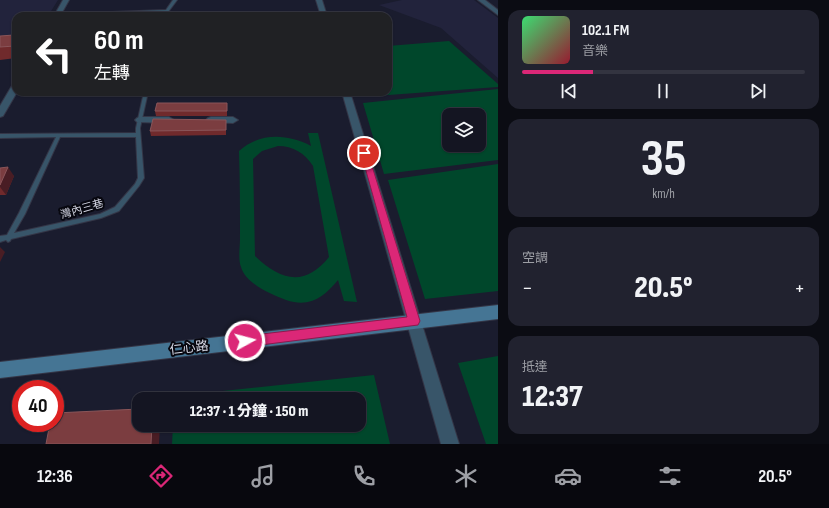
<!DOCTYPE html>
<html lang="zh-TW">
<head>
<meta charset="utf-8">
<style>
  :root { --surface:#141522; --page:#21222f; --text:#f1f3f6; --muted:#9d9fa5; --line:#333440; --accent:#db2777 }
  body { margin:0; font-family:"Sofia Sans Condensed","Noto Sans TC",sans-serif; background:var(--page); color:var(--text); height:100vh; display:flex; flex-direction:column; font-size:15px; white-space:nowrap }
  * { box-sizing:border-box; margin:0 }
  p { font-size:13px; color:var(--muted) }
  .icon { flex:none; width:22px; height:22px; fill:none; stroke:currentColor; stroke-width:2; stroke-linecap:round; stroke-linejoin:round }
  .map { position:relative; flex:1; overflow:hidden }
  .sheet { display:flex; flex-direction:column; gap:10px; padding:10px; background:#0b0c13; width:331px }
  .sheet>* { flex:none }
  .banner { position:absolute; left:12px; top:12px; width:380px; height:84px; border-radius:12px; box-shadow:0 1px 3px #0004,0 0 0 1px var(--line); background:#202124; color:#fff; overflow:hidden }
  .buttons { position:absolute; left:442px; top:108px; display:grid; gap:8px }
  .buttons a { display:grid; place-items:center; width:44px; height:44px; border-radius:8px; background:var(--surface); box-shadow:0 1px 3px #0004,0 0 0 1px var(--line); font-size:20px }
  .speed { position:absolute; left:12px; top:380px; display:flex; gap:8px; font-size:20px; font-weight:700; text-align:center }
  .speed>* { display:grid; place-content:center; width:52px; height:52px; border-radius:50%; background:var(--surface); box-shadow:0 1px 3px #0004,0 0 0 1px var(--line); line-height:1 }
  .speed .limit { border:6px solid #d22; background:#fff; color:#111 }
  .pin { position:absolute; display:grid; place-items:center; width:34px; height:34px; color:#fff; margin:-17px; border:2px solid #fff; border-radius:50%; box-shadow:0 1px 4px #0007 }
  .me { position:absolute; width:44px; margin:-22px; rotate:83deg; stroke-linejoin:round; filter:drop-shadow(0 0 3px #0008) }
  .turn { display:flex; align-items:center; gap:14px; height:84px; padding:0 16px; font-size:18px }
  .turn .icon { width:52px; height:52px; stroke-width:2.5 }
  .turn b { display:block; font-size:28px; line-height:34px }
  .big { font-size:30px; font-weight:800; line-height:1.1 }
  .sheet .card { flex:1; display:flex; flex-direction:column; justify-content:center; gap:6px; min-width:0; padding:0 14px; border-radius:12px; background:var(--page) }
  .sheet .dial { align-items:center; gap:0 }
  .dial b { font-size:52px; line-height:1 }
  .song { display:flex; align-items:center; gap:12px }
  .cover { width:48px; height:48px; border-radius:6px; background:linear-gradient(135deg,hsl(140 70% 55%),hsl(350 70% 35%)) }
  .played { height:4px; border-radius:2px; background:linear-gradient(90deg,var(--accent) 25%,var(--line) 25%) }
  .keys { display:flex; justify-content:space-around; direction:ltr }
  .heat { display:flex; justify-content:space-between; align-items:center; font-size:22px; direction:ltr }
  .trip { position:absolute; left:132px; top:392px; width:234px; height:40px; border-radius:12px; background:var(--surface); box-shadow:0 1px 3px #0004,0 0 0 1px var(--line); font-weight:800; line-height:40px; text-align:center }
  .menu { display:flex; height:64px; justify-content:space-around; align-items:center; background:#08080e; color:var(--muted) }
  .menu .icon { width:28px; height:28px }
  .menu .active { color:var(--accent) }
  .menu b { font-size:18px; color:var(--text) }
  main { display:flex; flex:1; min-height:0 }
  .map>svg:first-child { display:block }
  .built { fill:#22233c }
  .green { fill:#00472b; fill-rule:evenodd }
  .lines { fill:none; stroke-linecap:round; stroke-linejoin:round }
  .lane-casing { stroke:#343647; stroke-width:2 }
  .street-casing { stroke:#343647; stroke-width:2 }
  .secondary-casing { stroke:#343647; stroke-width:2 }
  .lane { fill:#385569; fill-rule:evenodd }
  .street { fill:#385569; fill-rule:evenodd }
  .secondary { fill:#457594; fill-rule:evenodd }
  .wall { fill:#702a2c }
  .shaded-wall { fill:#491d24 }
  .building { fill:#7b3d40; stroke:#895559 }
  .route { fill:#db2777; stroke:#8e194d }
  .labels { text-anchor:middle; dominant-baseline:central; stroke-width:4; stroke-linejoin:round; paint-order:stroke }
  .street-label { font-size:11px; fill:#d5d7e4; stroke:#07070f }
  .near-street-label { font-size:13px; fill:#d5d7e4; stroke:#07070f }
</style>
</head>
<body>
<main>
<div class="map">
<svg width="498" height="444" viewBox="0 0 498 444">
  <rect width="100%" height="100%" fill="#1a1c2e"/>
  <path class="built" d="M0 0H58L48 16H16V35L0 36Z
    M402 0H474L498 18V78L441 28 379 5Z"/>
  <path class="green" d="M449 41 498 84V87L361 97 359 92H388V46Z
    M498 89V160L384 174 363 103ZM449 115H479V145H449Z
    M308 133H318L357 302 344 301 338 280C324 297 310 308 286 300 271 294 246 284 241 267 238 259 240 247 240 239 240 210 240 180 239 151 260 132 288 134 311 146ZM278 146C293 146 305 153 313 166L329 257C305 287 281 281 255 256L253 159 262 151Z
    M498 164V291L425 299 388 180Z
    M498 356V444H486L458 363Z
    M374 375 390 444H172L173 425H359V399H175V396Z"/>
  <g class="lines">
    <defs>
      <path id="lane" d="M173 0H177L165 16H161L164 12 58 16 56 15 58 14 166 10Z
        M144 92H148L140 128 144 178 139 186 119 211 101 218 11 239 10 241 8 242 6 240 0 242V236L7 235 19 213 56 137 0 138V134L136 133V128ZM60 137H136L138 178 135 184 115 207 100 214 14 233 25 214Z"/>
      <path id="street" d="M63 0H69L60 16H54Z
        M316 0H322L327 16H321Z
        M478 0H485L498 10V15Z
        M16 83 17 92 3 116 0 117V106L13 84Z
        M342 92H350L459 444H441Z
        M140 117H169L174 120 169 123 137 122 135 120 137 118Z
        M211 117H233L238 120 233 123 208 122 206 120 208 118Z"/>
      <path id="secondary" d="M498 305V319L0 378V362Z"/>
    </defs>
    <use href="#lane" class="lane-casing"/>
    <use href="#street" class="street-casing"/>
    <use href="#secondary" class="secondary-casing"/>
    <use href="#lane" class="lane"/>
    <use href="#street" class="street"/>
    <use href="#secondary" class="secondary"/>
  </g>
  <path class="wall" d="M0 36 16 39V58L0 60Z
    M227 103V116H156L155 111Z
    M226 120V135L151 136 150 131Z
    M0 168 14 176 6 195H0Z"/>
  <path class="shaded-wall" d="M14 35 16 39V48L15 46Z
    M8 167 14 176 6 195 0 187V185Z
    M0 247 5 252 0 262Z
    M152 425H160L159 444H151Z"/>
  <path class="building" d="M14 35 15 46 0 47V36Z
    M157 103H227V111H155Z
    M153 119 226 120V130L150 131Z
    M8 167 0 185V168Z
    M139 409V425H152L151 444H46L50 423H55V413Z"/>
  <path class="route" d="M362 151H367L368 153 420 321 418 325 245 347 241 345 239 341 241 337 245 336 407 317 361 153Z"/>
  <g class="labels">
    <g class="street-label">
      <text transform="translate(82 209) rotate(-16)">灣內三巷</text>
    </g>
    <g class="near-street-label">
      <text transform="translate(189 348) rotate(-7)">仁心路</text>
    </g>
  </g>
</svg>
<div class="buttons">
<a><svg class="icon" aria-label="layers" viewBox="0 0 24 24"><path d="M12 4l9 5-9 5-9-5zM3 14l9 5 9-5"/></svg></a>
</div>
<div class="speed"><div class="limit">40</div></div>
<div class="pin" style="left:364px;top:153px;background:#d93025"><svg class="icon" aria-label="arrive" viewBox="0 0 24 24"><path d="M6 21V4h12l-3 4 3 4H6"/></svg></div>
<svg class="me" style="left:245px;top:341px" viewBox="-20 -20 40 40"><circle r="17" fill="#db2777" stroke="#fff" stroke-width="3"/><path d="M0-11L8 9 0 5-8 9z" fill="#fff"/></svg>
<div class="trip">12:37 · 1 分鐘 · 150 m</div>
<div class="banner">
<div class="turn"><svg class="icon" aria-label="left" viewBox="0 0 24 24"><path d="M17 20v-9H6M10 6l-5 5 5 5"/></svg><div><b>60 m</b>左轉</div></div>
</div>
</div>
<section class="sheet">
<div class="card">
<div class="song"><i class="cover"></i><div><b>102.1 FM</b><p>音樂</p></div></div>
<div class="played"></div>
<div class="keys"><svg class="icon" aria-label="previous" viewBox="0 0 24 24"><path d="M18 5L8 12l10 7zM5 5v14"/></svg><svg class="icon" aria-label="pause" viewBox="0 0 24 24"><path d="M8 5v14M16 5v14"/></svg><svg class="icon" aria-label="next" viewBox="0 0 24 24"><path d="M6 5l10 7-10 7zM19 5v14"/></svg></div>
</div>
<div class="card dial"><b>35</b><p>km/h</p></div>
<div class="card"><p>空調</p>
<div class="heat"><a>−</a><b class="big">20.5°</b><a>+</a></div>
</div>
<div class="card"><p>抵達</p><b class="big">12:37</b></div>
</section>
</main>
<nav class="menu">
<b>12:36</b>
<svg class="icon active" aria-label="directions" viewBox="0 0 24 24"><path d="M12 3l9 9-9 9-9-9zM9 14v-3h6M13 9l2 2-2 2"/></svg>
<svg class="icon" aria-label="music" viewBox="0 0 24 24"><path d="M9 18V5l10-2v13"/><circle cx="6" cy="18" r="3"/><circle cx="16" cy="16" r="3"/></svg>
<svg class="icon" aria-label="phone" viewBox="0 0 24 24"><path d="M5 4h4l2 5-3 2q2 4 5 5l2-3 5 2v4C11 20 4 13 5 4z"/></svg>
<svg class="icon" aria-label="climate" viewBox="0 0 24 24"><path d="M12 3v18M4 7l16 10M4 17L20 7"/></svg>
<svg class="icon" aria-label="car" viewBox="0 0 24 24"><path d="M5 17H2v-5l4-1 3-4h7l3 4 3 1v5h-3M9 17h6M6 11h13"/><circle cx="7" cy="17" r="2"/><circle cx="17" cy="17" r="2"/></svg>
<svg class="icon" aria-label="filters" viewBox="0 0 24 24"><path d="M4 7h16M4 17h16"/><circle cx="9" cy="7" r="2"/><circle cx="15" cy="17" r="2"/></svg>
<b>20.5°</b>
</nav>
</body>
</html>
